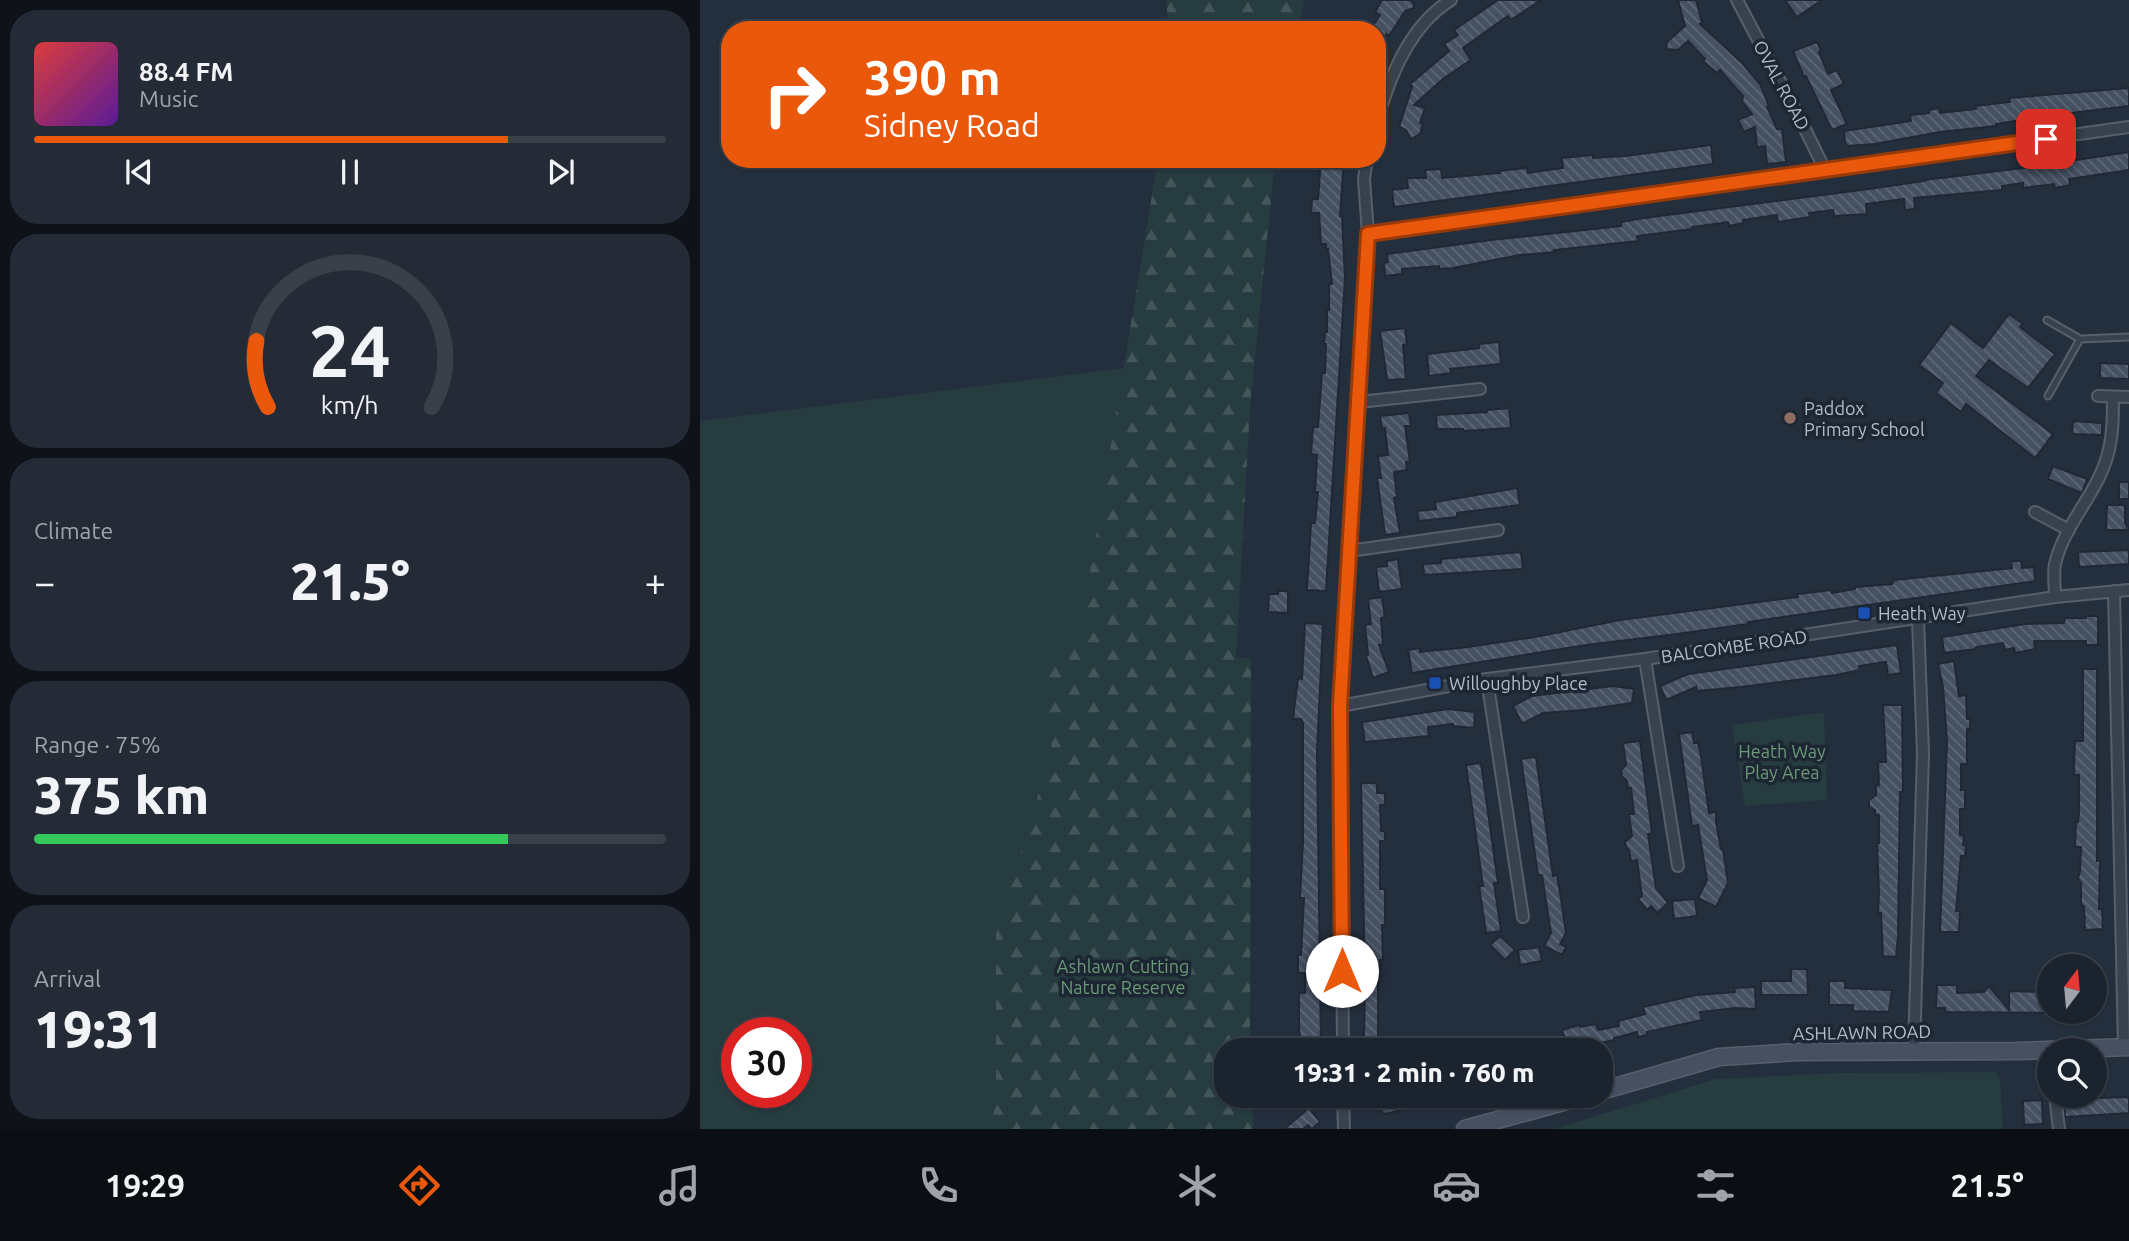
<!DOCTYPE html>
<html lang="en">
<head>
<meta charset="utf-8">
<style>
  :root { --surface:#1b232e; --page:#242b36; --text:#f1f3f6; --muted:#a0a4aa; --line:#39404a; --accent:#ea580c }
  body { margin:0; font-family:Ubuntu,sans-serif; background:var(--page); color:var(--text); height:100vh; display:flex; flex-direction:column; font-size:26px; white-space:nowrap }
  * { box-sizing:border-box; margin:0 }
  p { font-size:23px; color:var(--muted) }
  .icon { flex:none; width:38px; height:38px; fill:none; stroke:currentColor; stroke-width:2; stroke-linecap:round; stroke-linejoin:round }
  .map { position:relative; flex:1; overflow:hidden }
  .details { display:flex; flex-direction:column; gap:10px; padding:10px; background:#0f1319; width:700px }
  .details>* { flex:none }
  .banner { position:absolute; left:21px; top:21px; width:665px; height:147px; border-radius:28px; box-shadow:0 2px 5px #0004,0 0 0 2px var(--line); background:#ea580c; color:#fff; overflow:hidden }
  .needle { width:46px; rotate:16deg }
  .buttons { position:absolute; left:1337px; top:954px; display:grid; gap:14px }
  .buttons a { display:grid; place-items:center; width:70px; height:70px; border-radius:50%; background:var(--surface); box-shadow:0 2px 5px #0004,0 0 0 2px var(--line); font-size:35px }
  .speed { position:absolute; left:21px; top:1017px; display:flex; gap:14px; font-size:35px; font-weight:700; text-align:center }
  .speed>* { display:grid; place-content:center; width:91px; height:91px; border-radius:50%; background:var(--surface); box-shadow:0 2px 5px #0004,0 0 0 2px var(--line); line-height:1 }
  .speed .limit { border:10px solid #d22; background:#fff; color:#111 }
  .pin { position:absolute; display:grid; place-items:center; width:60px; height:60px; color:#fff; margin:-30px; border-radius:14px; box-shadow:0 4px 10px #0006 }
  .me { position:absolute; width:77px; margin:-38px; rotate:0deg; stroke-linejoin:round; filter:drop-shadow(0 0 5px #0008) }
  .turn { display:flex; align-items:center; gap:24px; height:147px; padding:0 28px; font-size:32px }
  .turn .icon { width:91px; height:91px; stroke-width:2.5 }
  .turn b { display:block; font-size:49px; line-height:60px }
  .big { font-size:52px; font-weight:800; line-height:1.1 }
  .details .card { flex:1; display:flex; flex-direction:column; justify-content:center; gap:10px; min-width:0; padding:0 24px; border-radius:28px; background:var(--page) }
  .details .dial { align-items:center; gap:0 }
  .dial svg { height:182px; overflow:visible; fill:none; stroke:var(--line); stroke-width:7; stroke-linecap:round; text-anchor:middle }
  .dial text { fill:var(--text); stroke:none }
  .song { display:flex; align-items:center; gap:21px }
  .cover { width:84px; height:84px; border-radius:10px; background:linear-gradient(135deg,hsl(0 70% 55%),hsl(270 70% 35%)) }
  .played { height:7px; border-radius:4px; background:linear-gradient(90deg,var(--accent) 75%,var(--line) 75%) }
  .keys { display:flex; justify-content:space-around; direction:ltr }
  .heat { display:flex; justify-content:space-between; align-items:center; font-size:38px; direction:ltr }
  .charge { height:10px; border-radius:5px; background:linear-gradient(90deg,#34c759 75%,var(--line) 0) }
  .trip { position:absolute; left:514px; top:1038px; width:399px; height:70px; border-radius:28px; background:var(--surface); box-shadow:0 2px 5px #0004,0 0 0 2px var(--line); font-weight:800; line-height:70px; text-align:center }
  .menu { display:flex; height:112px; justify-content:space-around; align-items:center; background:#0b0e12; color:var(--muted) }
  .menu .icon { width:49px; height:49px }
  .menu .current { color:var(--accent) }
  .menu b { font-size:32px; color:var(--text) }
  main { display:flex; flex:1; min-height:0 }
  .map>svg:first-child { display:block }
  .green { fill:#263c3f; fill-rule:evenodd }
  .forest { fill:url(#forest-firs) }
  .building { fill:url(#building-back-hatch); stroke:#1f2835; stroke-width:2 }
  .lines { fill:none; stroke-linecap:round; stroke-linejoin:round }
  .service-casing { stroke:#565f6c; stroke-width:9 }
  .minor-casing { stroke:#565f6c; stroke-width:14 }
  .secondary-casing { stroke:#565f6c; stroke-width:19 }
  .service { stroke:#38414e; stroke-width:5 }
  .minor { stroke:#38414e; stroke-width:10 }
  .secondary { stroke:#465061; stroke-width:16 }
  .route-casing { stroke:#983908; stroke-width:18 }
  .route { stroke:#ea580c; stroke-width:12 }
  .education-dot { fill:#8d6e63; stroke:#1d2633; stroke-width:2.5 }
  .transit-dot { fill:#1a4fb4; stroke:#1d2633; stroke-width:2.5 }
  .labels { text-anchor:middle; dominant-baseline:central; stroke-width:7; stroke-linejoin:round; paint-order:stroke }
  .street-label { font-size:18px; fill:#b4bcc9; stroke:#1d2633 }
  .poi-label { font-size:18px; fill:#b4bcc9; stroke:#1d2633; text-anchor:start }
  .park-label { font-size:18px; fill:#6b9a76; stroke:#1d2633 }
</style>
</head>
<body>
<main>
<section class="details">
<div class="card">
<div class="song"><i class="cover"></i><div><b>88.4 FM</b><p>Music</p></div></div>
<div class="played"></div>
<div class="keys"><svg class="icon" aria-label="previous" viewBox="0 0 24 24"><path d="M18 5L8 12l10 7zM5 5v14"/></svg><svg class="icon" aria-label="pause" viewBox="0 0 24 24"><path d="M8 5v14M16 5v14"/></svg><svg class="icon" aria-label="next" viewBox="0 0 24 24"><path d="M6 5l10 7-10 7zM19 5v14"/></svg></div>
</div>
<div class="card dial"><svg viewBox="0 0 100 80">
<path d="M14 69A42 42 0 1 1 86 69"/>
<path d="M14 69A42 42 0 0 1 9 40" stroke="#ea580c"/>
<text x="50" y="56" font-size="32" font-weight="700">24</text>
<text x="50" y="72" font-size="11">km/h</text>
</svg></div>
<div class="card"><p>Climate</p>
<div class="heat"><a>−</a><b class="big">21.5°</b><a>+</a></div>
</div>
<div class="card"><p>Range · 75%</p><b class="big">375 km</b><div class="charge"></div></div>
<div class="card"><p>Arrival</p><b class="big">19:31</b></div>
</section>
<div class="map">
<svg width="1429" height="1129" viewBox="0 0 1429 1129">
  <defs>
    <pattern id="forest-firs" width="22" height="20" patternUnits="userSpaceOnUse" patternTransform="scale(1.75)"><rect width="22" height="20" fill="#263c3f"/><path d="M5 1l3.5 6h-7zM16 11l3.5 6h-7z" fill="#435659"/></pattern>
    <pattern id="building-back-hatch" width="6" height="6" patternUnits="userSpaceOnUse" patternTransform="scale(1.75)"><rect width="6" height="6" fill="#455162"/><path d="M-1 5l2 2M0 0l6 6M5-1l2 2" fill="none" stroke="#5d6877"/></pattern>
  </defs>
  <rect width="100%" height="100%" fill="#242f3e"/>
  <path class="green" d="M458 159H575L550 406 536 657 551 659 550 1050H527V1096H552L553 1129H0V421L424 368ZM37 1032H96V1092H37Z
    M1124 712 1127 800 1045 806 1032 725Z
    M1295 1072 1300 1078 1303 1129H854L1016 1079 1140 1073Z"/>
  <path class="forest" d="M467 0H604L599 30H467Z
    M458 159H575L550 406 536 657 551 659 550 1050H527V1096H552L553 1129H291L296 1094V934L352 749 340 667 378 646Z"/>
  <path class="building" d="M682 0H710L714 4V8L705 11 689 36 686 34 677 53V30H670L680 15 675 12Z
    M798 0H841L811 20 808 16 763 48 771 60 744 78 714 105 725 108 720 123 723 124 720 134 711 139 706 130 699 127 712 87 710 84 749 51 744 44 758 35 754 30Z
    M978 0H996L1002 22 1000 24 1042 63 1060 84 1069 106 1067 107 1077 129H1082L1086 162 1067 164 1065 146 1057 147 1055 127 1044 132 1038 120 1052 114 1042 101 1043 96 1020 70 1017 73 1003 61 1005 59 988 41 978 50 966 49 967 42 985 26Z
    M1085 0H1122L1097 17Z
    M1117 42 1121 51 1119 52 1128 74 1137 70 1144 84 1131 90 1147 124 1132 130 1106 76 1104 77 1093 51Z
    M1429 88V106L1346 116 1296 124V126L1240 132 1175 144 1147 146 1145 142 1144 131 1211 121 1210 115 1229 113V110L1239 108 1240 113 1276 109 1275 106 1310 102 1309 98Z
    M1011 145 1013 164 694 207 692 190 708 188 707 178H726L725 170 741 169 742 178 800 173 799 171 827 168 828 173 863 168 862 158 893 155V158L924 156Z
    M1429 152V170L1369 179 1370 185 1355 188 1354 184 1323 188V183L1302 186V190L1214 198 1215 209 1205 210 1204 199 1166 204 1167 214 1134 216 1133 210 1109 213 1110 217 1078 222 1077 215 1043 220V223L1029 226 1028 222 992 227V229L937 236 938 241 854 250 855 252 820 255 753 268 739 269V266L702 269V274L685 276 684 263 688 262 687 254 791 240 921 226V222L944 218 1169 189 1224 181V180L1331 167Z
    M621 159H644L640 216H642L645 278 626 591 607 590 611 523H615L618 492H615L617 455 611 454 613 427H618L622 373H625L626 344H624L625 332H627V310H629V284H632L628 249H626V244H621L619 213H611L612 199H618Z
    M1309 314 1323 324 1320 327 1355 354 1328 388 1289 360 1276 376 1353 434 1335 458 1266 404 1261 412 1236 393 1243 383 1219 365 1251 323 1283 348Z
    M705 328 707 344 703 345 706 379 687 380 680 331Z
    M799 342 801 364 750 369 751 373 729 376 727 354 779 348V344Z
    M1400 363 1429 364V379L1400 378Z
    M809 408 811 428 764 431 763 429H737L736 415 787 412V410Z
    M709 413 711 426H705L710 462H706L707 470 694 472 697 497 694 498 700 533 685 535 677 478H681L678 456 688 455 685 428 682 429 680 416Z
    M1373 421 1402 423V435L1372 434Z
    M1353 466 1387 479 1382 493 1348 479Z
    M1419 482H1429V499H1419Z
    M817 488 820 505 757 513V517L719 521 717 511 736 509 735 502Z
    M1407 505H1425V523L1429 530H1406Z
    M1429 550V564L1379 567 1378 552Z
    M821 552 823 569 724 575 723 564 741 563V559Z
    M698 559 702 589 679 592 676 567 687 566V561Z
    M1311 561H1321L1322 568 1334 567 1335 581 1048 622V624L977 634 886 645 712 673 708 650 720 648V652L768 647 835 637 920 620 1098 597 1097 594 1132 590V593L1155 589V587L1192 584 1194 580 1312 568Z
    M578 591H588V613L568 612 569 594H578Z
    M682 597 685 617 681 618 683 645H679L689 672 673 678 666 656 668 655 665 625 671 624 668 599Z
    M1386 616H1398V645H1386V641H1334L1335 649 1315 653 1314 648 1305 650 1303 643 1276 647V649L1244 653 1242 637 1325 624 1364 623 1365 618H1386Z
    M605 623 623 624 617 752 621 1050 600 1048 599 1023V993H605V973H598V955H601L604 898H600L603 842V723L601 719H593L598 678 602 679Z
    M1197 645 1201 673 1188 675 1186 662 1159 666 1160 670 1136 675 1041 687 997 691 996 687 966 700 960 686 988 674Z
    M1254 661 1259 696 1266 695 1267 719H1270V729H1267V764H1261V790H1265V809H1260V835L1264 836 1263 845H1266L1265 856H1261L1256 911H1260L1259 932H1240L1247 741 1243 687 1238 664Z
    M1383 669H1397V861H1400L1399 909H1402L1403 929 1385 930 1384 906 1381 905V883L1378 878 1380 871 1381 847H1375L1376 822H1378L1379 813V775H1374V765L1375 741H1383Z
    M913 686 934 689 932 703 884 710 843 713 822 724 813 706 832 696Z
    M1183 705H1202L1203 792H1200L1198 936 1196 957 1183 956 1181 913H1178L1179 893 1177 843H1179V815H1175V810L1169 807V800L1176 795V785H1179L1178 762H1186Z
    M748 709 775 712 774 728 753 726V724L728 727 729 736 665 742 662 722Z
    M992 732 994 743H998L1001 756 1009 813 1016 812V822L1021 849H1023L1028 883 1016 907 998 898 1007 880 998 825 992 826 979 734Z
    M940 741 952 833 948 834 956 888 968 903 957 913 951 906 947 910 938 899 942 896 937 860 931 861 929 850 926 847 925 842 932 836 929 814H934L931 788H928L927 781 922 776 921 770 926 765 923 743Z
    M836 757 853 876 857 875 861 899 866 933 860 944 866 947 862 955 844 946 851 933 842 875H838L821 759Z
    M781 763 798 883H794L801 931 786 933 779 886H783L766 765Z
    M661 783H677V793H685V805H680L681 831H685V841H680V889H685V925H682L683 960H680L678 983V1050H665L664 1036 665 977Z
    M995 899 997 916 974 919 972 901Z
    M800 936 815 950 805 960 790 945Z
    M839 947 842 961 820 965 818 950Z
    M1091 969H1107L1108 995H1061V981H1091Z
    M1129 981H1145V988L1192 990 1189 1012 1153 1011V1005H1129Z
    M1237 985H1257V993L1284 992 1289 986 1309 1010V991L1349 992V1013L1245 1012V1008H1236Z
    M1055 987 1056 1009 1035 1008 1000 1012 1002 1020 947 1032V1035L938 1037 937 1032 914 1038V1040L881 1047 882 1050H823V1047L864 1036 862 1030 879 1025 880 1027 896 1024 898 1030 919 1026 918 1021 945 1014 943 1007 996 995 1035 992 1034 988Z
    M661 1096H726L727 1098 705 1105 706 1109 685 1114Z
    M1429 1097V1113L1365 1117 1364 1099Z
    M1342 1100 1343 1124 1324 1125 1323 1101Z
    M609 1108 620 1122 612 1129 608 1125 603 1129H584Z"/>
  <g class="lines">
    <defs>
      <path id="service" d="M1347 320 1380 339
        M1348 396 1380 339 1429 337"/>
      <path id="minor" d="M1037 0 1102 123 1125 170
        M677 121C690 76 710 25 751 0
        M668 234 1429 127
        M1398 396 1429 397
        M659 402 780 389
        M1335 512 1369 530
        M649 551 798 530
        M1414 591 1424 1047
        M1355 597C1355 586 1353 574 1355 564 1364 525 1396 495 1407 457 1413 437 1413 417 1413 397
        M945 659 978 866
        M787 679 823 917
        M640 706 787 679 945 659 1355 597 1429 590
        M643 1050 640 706 668 234 664 179 667 159
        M1214 1050 1223 753 1218 619
        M643 1096 644 1129
        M1355 1096 1359 1129"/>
      <path id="secondary" d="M901 1091 1019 1057 1099 1052 1317 1051 1429 1047
        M765 1129 885 1096"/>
    </defs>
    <use href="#service" class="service-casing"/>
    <use href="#minor" class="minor-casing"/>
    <use href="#secondary" class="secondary-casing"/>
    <use href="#service" class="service"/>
    <use href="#minor" class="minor"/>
    <use href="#secondary" class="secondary"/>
  </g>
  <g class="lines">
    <defs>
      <path id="route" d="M642 971 640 706 668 234 1346 139"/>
    </defs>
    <use href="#route" class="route-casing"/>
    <use href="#route" class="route"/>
  </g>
  <circle class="education-dot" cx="1090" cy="418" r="7"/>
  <g class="transit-dot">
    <rect x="1157" y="606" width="14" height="14" rx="3.5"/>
    <rect x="728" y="676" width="14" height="14" rx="3.5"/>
  </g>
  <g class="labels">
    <g class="street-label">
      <text transform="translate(1082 85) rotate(62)">OVAL ROAD</text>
      <text transform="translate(1034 646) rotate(-8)">BALCOMBE ROAD</text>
      <text transform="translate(1162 1032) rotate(-1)">ASHLAWN ROAD</text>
    </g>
    <g class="poi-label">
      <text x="1104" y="408">Paddox<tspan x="1104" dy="21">Primary School</tspan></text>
      <text x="1178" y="613">Heath Way</text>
      <text x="749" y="683">Willoughby Place</text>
    </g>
    <g class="park-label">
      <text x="1082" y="751">Heath Way<tspan x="1082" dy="21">Play Area</tspan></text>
      <text x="423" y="966">Ashlawn Cutting<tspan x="423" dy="21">Nature Reserve</tspan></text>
    </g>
  </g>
</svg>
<div class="buttons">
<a><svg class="needle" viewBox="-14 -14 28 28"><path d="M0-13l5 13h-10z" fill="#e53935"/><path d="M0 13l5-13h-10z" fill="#a0a4aa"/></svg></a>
<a><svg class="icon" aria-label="search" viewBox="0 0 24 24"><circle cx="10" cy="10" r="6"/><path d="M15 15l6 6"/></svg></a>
</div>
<div class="speed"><div class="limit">30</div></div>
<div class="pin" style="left:1346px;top:139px;background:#d93025"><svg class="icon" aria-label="arrive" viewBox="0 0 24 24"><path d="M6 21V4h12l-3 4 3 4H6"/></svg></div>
<svg class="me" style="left:642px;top:971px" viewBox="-20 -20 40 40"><circle r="19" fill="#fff"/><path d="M0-13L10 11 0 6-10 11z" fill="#ea580c"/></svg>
<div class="trip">19:31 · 2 min · 760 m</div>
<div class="banner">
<div class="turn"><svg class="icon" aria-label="right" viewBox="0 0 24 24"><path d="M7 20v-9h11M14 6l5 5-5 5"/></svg><div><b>390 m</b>Sidney Road</div></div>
</div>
</div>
</main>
<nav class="menu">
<b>19:29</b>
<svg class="icon current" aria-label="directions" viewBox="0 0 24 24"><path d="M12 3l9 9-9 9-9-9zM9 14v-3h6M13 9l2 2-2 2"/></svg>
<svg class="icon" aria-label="music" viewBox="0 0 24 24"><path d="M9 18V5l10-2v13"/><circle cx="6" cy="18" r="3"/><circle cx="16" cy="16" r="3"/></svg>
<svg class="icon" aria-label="phone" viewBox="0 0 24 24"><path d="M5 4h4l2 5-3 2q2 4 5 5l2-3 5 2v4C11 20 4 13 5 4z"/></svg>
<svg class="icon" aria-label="climate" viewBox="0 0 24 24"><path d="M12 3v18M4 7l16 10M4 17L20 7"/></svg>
<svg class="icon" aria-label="car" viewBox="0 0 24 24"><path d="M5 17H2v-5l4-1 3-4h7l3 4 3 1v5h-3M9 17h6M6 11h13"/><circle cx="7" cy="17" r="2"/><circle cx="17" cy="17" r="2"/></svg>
<svg class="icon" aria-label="filters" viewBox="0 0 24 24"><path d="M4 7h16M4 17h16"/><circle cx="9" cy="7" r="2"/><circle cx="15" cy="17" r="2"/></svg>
<b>21.5°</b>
</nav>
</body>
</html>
